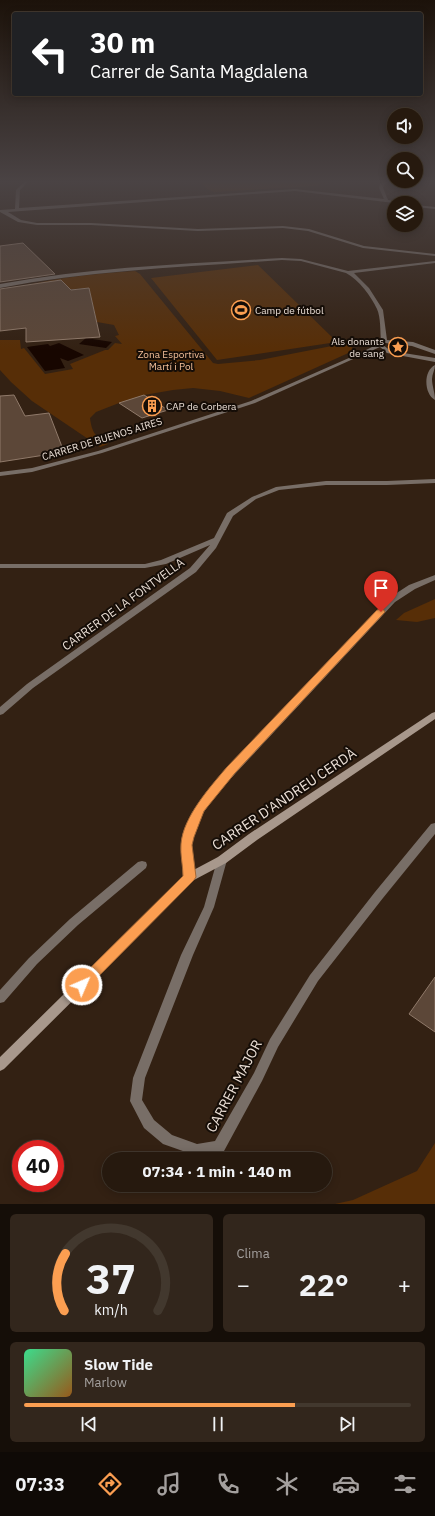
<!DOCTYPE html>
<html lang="es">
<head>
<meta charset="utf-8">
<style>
  :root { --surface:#26190e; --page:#32261c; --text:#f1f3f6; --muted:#a4a09e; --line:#42382e; --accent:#fb9e51 }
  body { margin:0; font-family:"IBM Plex Sans",sans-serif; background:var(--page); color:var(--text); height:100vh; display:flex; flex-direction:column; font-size:15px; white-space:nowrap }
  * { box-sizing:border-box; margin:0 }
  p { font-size:13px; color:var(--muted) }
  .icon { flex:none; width:22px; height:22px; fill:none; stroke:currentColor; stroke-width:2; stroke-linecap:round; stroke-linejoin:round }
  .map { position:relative; height:1204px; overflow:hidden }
  .drawer { display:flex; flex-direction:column; gap:10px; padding:10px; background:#150e08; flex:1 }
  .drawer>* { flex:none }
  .hud { position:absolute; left:12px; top:12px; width:411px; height:84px; border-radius:4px; box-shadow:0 2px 10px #0003,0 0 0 1px var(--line); background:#202124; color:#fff; overflow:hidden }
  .controls { position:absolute; left:387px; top:108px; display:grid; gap:8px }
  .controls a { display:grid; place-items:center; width:36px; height:36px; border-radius:50%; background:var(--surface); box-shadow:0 2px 10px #0003,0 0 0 1px var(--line); font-size:20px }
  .speed { position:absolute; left:12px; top:1140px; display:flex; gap:8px; font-size:20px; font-weight:700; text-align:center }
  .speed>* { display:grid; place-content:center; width:52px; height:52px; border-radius:50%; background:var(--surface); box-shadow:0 2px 10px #0003,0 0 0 1px var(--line); line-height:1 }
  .speed .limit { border:6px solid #d22; background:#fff; color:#111 }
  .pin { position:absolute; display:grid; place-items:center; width:34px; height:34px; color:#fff; margin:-41px -17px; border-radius:50% 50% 50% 0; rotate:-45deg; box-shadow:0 0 4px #0007 }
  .pin .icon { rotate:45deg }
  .me { position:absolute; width:44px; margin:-22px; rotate:45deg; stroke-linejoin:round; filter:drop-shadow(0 0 3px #0008) }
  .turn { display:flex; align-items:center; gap:14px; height:84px; padding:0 12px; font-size:18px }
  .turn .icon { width:52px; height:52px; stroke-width:2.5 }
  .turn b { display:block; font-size:28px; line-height:34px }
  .big { font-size:30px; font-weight:800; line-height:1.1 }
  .drawer .widget { flex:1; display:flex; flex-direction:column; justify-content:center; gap:6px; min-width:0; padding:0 14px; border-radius:6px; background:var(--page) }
  .drawer .dial { align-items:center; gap:0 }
  .dial svg { height:104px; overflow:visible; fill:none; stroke:var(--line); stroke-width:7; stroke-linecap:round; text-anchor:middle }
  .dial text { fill:var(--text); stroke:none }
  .song { display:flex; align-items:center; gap:12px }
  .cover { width:48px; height:48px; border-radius:6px; background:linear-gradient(135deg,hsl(150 70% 55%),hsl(30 70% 35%)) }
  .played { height:4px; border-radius:2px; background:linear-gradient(90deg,var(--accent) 70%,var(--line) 70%) }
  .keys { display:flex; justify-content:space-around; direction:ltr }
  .heat { display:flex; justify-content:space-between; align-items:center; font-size:22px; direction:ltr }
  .drawer .tiles { flex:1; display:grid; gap:10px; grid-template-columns:1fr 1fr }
  .widget:last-child { grid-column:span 2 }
  .trip { position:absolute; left:102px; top:1152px; width:230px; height:40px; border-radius:20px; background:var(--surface); box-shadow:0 2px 10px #0003,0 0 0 1px var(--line); font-weight:800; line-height:40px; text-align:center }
  .menu { display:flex; height:64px; justify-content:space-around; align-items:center; background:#0f0a06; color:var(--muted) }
  .menu .icon { width:28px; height:28px }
  .menu .active { color:var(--accent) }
  .menu b { font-size:18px; color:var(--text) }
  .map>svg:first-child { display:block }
  .green { fill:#572e07 }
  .water { fill:#170600 }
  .building { fill:#5c4738; stroke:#907a6a }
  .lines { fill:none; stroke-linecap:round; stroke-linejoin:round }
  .street { fill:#786e67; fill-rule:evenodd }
  .secondary { fill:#a8988c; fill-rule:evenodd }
  .route { fill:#fb9e51; stroke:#a36735 }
  .labels { text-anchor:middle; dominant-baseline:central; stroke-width:4; stroke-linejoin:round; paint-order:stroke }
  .far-poi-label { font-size:10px; fill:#ebdfd6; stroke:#150d07; text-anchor:start }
  .far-park-label { font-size:10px; fill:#f7c29b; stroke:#150d07 }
  .far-street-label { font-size:10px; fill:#ebdfd6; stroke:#150d07 }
  .street-label { font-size:12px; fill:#ebdfd6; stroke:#150d07 }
  .near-street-label { font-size:14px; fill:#ebdfd6; stroke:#150d07 }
</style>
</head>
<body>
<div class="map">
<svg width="435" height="1204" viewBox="0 0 435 1204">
  <rect width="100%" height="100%" fill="#332113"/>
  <path class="green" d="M200 181H324L319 185 315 186 214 192 207 189Z
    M258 265 337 342 217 360 151 278Z
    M135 271 140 274 213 363 218 364 260 360 347 343 355 350 249 398 220 391 193 388 173 390 144 395 119 403 96 412 90 418C92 433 95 436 108 444L100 447 32 401 11 382 0 370V340H20L21 349 24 348 45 374 73 369 70 364 105 350H108L115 343 122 344 115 336 119 335 114 325 97 322 89 288 0 294V292C44 279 89 274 135 271Z
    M435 599V618L417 622 396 620 404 613Z
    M435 1143V1204H335L353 1200 417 1171Z"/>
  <path class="water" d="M86 338 112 342 106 348 79 344Z
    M59 343 84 355 68 361 60 358 65 368 45 371 27 347 48 344 50 346Z"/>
  <path class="building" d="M23 243 55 274 0 282V246Z
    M61 280 71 290 89 288 100 337 26 342V328L0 331V289Z
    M14 395 25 416 49 413 64 452 0 462V396Z
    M144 395 168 410 142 418 119 403Z
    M435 977V1032L409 1014Z"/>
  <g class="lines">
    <path class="street" d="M25 181H29L20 190 19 208 295 189 384 199 379 188 380 184 386 181H390L384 185 383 188 388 200 403 203H394L295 191 8 212 21 220 37 223H91L198 229 283 226 309 229 364 246 435 254V256L363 248 308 231 283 228 198 231 91 225H37L18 222 0 212V210L15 209 16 190Z
      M416 205 435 207V209L416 207Z
      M282 258 301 259 348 271 435 261V263L354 273 369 288 383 310 387 340 413 342 435 350V354L412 346 385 343 383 345 391 351 435 358V362L387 353 380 347 255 403 102 453 32 472 0 476V472L32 468 98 451 251 401 358 354 378 344 381 341C380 331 381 318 377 309 371 296 359 280 346 273L301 261 282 260C187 267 93 270 0 288V284C93 267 187 264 282 258Z
      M435 365C435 370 432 374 432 379 432 386 435 392 435 400 424 394 423 371 435 365Z
      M435 479V483L387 485H326L279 490 256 499 233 516 216 548 196 572 33 688 3 714 0 715V707L27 684 190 568 210 545 166 564 145 568H0V564H145L161 560 214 538 227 513 252 497 276 487 326 481H387Z
      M435 575V580L415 589 395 602 221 789C207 806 192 826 192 849 192 859 194 868 195 877L194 880 190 881 186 880 185 877C184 867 181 857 181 846 184 815 208 790 228 768L389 598 409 585Z
      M435 823V834L383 898 318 981 278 1047 262 1081 224 1151 197 1156 163 1144 144 1128 130 1101 133 1078 181 955 204 907 218 857 222 856 226 857 227 860 214 907 193 955 145 1078 142 1100 154 1120 172 1135 197 1144 215 1141 254 1073 270 1039 310 975 375 892 431 824Z
      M142 861 146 862 147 865 146 868 78 925 37 964 4 1002 0 1003V990L29 958 70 919 138 862Z"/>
    <path class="secondary" d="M435 712V719L257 840 226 863 194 880 4 1069 0 1071V1057L186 874 218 857 249 834 432 713Z"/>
  </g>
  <linearGradient id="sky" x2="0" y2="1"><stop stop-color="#1c120a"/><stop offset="0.52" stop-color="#4a4344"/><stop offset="1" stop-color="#4a4344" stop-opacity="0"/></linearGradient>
  <rect width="435" height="349" fill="url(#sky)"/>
  <path class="route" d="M381 609 384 610 385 612 384 613 235 773 204 811 194 837 192 845 196 877 194 880 86 989 82 991 77 989 75 985 77 981 183 876C183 866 180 854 181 844 183 817 210 787 227 767L377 610Z"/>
  <defs>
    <symbol id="stadium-ring" viewBox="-11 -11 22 22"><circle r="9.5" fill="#150d07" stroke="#fb9e51" stroke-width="1.5"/><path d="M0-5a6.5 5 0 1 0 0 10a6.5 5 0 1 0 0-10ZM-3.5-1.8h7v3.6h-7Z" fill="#fb9e51"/></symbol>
    <symbol id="sight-ring" viewBox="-11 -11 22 22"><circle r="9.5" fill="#150d07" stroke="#fb9e51" stroke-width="1.5"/><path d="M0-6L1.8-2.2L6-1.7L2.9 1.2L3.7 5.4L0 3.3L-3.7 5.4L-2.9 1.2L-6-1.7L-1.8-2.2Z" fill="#fb9e51"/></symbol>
    <symbol id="building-ring" viewBox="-11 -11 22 22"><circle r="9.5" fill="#150d07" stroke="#fb9e51" stroke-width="1.5"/><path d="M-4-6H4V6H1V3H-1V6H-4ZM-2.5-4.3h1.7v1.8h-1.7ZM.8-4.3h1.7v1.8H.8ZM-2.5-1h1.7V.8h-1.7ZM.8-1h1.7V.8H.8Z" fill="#fb9e51"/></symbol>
  </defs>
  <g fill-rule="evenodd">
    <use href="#stadium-ring" x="230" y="299" width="22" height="22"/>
    <use href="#sight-ring" x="387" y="336" width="22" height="22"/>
    <use href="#building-ring" x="141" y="395" width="22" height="22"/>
  </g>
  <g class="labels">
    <g class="far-poi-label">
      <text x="255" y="310">Camp de fútbol</text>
      <text x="384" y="341" text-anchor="end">Als donants<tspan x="384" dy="12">de sang</tspan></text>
      <text x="166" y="406">CAP de Corbera</text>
    </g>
    <g class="far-park-label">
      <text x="171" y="354">Zona Esportiva<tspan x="171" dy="12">Martí i Pol</tspan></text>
    </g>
    <g class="far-street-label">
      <text transform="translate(102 439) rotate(-17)">CARRER DE BUENOS AIRES</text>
    </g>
    <g class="street-label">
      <text transform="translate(123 604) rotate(-36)">CARRER DE LA FONTVELLA</text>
    </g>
    <g class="near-street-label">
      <text transform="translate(284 799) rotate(-34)">CARRER D'ANDREU CERDÀ</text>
      <text transform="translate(234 1086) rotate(-62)">CARRER MAJOR</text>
    </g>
  </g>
</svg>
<div class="controls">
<a><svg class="icon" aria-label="sound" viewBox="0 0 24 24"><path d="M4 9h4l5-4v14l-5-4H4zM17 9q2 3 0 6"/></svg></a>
<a><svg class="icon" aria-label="search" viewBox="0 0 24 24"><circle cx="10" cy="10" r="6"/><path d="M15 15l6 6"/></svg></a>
<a><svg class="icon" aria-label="layers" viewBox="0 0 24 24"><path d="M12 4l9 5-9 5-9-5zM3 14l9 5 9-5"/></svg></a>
</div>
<div class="speed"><div class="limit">40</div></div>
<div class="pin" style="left:381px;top:612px;background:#d93025"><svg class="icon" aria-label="arrive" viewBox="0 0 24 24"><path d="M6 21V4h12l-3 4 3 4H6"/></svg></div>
<svg class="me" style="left:82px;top:985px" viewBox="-20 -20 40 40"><circle r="17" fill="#fb9e51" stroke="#fff" stroke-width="3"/><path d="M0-11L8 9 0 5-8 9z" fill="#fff"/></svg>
<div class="trip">07:34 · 1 min · 140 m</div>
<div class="hud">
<div class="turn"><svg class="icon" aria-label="left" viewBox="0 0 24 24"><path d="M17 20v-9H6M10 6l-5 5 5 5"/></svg><div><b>30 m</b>Carrer de Santa Magdalena</div></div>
</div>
</div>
<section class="drawer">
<div class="tiles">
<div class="widget dial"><svg viewBox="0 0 100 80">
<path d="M14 69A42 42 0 1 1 86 69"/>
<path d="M14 69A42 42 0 0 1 15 25" stroke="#fb9e51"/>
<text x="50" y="56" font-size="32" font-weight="700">37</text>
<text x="50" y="72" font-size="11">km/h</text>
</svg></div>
<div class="widget"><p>Clima</p>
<div class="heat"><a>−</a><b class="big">22°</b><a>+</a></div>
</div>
<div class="widget">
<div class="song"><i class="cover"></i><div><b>Slow Tide</b><p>Marlow</p></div></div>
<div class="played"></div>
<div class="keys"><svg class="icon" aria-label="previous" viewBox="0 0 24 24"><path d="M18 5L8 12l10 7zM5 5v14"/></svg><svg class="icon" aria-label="pause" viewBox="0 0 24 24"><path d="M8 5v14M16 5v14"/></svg><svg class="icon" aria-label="next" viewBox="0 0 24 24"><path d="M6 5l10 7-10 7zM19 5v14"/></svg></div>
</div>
</div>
</section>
<nav class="menu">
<b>07:33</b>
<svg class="icon active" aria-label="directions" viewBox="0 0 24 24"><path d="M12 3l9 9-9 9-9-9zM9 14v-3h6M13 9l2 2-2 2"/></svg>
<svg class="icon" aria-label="music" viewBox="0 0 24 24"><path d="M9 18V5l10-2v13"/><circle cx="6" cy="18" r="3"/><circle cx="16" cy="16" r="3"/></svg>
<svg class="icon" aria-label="phone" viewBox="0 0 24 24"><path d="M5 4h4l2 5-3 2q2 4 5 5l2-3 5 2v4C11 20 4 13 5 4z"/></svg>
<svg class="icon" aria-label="climate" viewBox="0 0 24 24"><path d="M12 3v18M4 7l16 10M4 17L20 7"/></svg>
<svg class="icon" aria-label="car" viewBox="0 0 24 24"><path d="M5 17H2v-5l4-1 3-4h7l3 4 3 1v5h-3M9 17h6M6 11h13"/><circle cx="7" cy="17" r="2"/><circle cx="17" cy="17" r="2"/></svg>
<svg class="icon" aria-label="filters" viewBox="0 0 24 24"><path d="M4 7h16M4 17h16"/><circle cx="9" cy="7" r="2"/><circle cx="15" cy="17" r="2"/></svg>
</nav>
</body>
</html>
